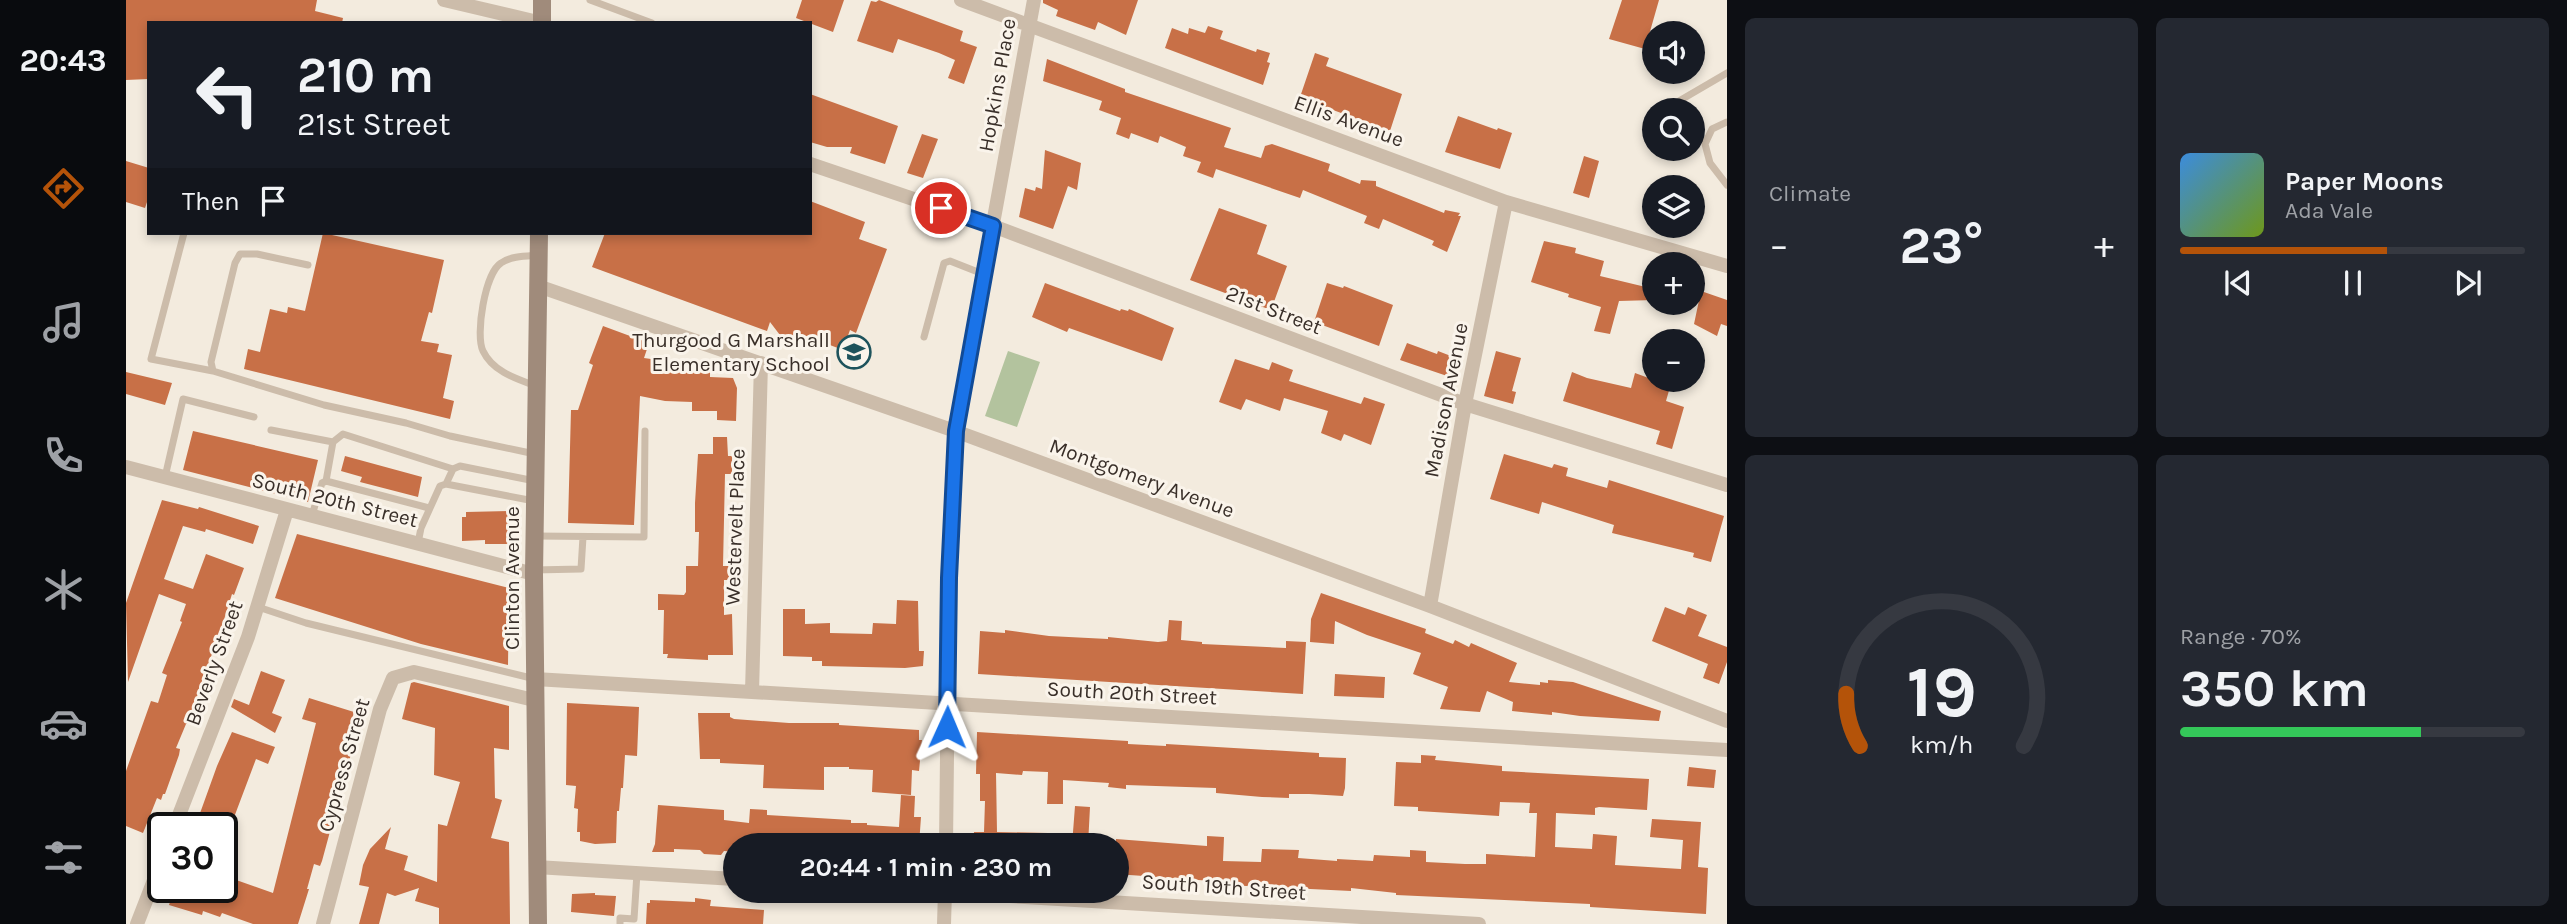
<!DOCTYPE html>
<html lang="en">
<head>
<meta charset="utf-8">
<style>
  :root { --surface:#171b24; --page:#242831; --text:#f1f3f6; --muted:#9ea1a6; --line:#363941; --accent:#b45309 }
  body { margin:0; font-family:Karla,sans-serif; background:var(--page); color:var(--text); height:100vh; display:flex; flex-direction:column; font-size:26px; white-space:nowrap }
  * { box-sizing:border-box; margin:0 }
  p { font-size:23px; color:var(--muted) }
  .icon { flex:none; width:38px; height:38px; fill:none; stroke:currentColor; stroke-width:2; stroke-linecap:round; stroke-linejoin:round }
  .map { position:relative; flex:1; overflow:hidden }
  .panel { display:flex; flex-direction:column; gap:18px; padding:18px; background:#0d0f14; width:840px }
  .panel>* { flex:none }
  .guide { position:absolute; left:21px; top:21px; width:665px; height:214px; border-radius:0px; box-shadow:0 4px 10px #0003; background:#171b24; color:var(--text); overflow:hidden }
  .tools { position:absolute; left:1516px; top:21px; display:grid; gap:14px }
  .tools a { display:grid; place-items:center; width:63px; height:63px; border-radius:50%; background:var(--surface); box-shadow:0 4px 10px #0003; font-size:35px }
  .speed { position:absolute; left:21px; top:812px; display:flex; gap:14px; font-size:35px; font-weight:700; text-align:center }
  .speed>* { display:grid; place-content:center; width:91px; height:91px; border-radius:50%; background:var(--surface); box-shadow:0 4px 10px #0003; line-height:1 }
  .speed .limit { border:4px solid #111; border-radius:10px; background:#fff; color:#111 }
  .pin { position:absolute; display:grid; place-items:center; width:60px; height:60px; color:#fff; margin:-30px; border:4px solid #fff; border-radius:50%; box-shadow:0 2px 7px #0007 }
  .me { position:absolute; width:77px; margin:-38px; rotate:1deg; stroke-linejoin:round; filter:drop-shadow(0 0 5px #0008) }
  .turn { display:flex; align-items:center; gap:24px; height:147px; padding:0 35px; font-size:32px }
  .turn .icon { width:91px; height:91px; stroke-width:2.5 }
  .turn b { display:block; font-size:49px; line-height:60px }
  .then { display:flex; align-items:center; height:66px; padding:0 35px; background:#0003; gap:14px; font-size:26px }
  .big { font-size:52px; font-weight:700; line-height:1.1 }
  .panel .widget { flex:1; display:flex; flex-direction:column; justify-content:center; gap:10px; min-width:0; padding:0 24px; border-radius:10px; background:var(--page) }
  .panel .dial { align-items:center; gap:0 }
  .dial svg { height:182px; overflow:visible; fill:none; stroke:var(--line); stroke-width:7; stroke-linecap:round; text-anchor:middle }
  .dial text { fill:var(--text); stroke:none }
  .song { display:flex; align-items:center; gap:21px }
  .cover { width:84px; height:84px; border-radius:10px; background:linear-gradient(135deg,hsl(210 70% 55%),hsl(80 70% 35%)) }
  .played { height:7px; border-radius:4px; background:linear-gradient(90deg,var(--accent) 60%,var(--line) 60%) }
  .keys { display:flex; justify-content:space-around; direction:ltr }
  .heat { display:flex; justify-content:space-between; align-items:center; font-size:38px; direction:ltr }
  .charge { height:10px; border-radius:5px; background:linear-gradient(90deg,#34c759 70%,var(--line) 0) }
  .panel .tiles { flex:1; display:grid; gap:18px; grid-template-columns:repeat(2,1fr) }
  .trip { position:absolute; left:597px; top:833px; width:406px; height:70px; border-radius:35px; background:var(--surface); box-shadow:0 4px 10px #0003; font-weight:700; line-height:70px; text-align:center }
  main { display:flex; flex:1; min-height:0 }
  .tabs { display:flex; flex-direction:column; width:126px; justify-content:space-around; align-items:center; background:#090b0e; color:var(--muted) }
  .tabs .icon { width:49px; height:49px }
  .tabs .current { color:var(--accent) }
  .tabs b { font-size:32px; color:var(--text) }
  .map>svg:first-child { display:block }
  .green { fill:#b3c39e }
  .building { fill:#c87047 }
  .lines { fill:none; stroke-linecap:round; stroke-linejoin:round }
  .service { stroke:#ccbcaa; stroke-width:7 }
  .minor { stroke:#ccbcaa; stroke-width:14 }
  .secondary { stroke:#a08b7b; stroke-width:18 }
  .route-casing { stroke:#114b97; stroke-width:18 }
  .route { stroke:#1a73e8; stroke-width:12 }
  .labels { text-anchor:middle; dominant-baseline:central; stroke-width:6; stroke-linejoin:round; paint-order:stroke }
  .street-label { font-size:21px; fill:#392f29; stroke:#faf4eb }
  .poi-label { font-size:21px; fill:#392f29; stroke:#faf4eb; text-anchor:end }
</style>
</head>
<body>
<main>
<nav class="tabs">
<b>20:43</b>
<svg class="icon current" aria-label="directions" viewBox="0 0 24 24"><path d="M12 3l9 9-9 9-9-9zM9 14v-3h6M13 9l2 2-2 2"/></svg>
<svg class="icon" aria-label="music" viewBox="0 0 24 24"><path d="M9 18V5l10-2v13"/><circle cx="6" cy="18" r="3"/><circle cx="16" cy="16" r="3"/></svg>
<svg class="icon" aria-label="phone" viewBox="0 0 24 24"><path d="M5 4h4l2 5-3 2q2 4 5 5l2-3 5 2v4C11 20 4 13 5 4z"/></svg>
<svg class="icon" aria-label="climate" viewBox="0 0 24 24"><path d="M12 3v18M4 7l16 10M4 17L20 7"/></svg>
<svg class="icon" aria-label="car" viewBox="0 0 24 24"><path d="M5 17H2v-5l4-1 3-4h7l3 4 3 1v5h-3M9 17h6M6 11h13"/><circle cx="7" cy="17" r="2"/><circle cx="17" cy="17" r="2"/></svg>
<svg class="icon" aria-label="filters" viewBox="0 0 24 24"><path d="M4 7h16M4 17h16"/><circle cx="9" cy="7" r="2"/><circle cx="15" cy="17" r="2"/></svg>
</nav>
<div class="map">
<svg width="1601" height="924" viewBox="0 0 1601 924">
  <rect width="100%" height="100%" fill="#f3ebde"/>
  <path class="green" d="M882 351 914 362 891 427 859 416Z"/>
  <path class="building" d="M0 0H191L189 11 217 18 216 23H23V79L0 80Z
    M676 0H718L707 32 670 18Z
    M753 0 837 31 834 41 851 47 838 84 822 78 829 60 813 53 772 39 767 53 731 41 745 1 750 2Z
    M917 0H1012L1000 35 972 22 969 30 930 16 932 10 917 3Z
    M1496 0H1533L1519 49 1483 39Z
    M1082 26 1097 31 1094 39 1130 52 1131 49 1144 53 1141 62 1144 63 1137 85 1039 48 1046 28 1062 34 1063 28 1079 33Z
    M1189 53 1203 58 1200 66 1276 94 1264 131 1188 103 1187 105 1173 100Z
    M921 59 999 89V92L1105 128 1098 147 1135 158 1139 146 1146 144 1204 164 1202 171 1234 184 1235 180 1250 181V186L1318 213 1319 210 1334 213 1332 216H1335L1321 252 1306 245 1308 241 1257 219 1253 229 1238 223 1241 216 1177 190 1174 198 1090 169 1087 178 1071 172 1075 162 1057 156 1060 147 1034 136 1032 143 1005 133 1003 139 990 134 995 118 973 110 976 101 917 81Z
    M684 94 772 126 759 164 724 153 726 147H701L684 142Z
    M1332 116 1371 130 1372 128 1386 133 1374 169 1319 152Z
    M796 134 812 139 797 178 781 173Z
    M919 150 955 163 951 190 942 186 927 229 893 217 899 188 909 191 910 187 916 189Z
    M1458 156 1473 161 1463 198 1447 193Z
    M0 161 23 168V196L19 208 0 202Z
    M684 201 739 222 733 239 761 249 730 333 724 330 717 350 675 334 657 339 644 322 641 331 466 267 479 233H684Z
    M1093 208 1141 225 1131 254 1161 266 1145 310 1064 280Z
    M197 233 318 260 306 313 303 312 295 341 313 344 311 352 326 355 317 398 328 401 324 419 118 369 122 349 134 352 144 309 161 313 162 307 179 311Z
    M1418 241 1450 248 1449 253 1478 261 1474 276 1528 289V300L1493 301 1484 334 1468 331 1475 307 1442 297 1443 294 1405 282Z
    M919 283 994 311 995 309 1002 311 1003 309 1048 328 1036 361 943 328 941 332 906 317Z
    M1201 283 1217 288 1218 286 1267 305 1253 346 1188 322Z
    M1575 291 1601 300V326L1595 324 1591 336 1568 324Z
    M477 326 523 343 518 358 546 362V360L560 361V369H584V377L607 378 611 388 610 421 591 420V411H566V402L539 401 514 396 508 525 442 523 445 410H452L467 365 463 363Z
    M1281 343 1311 354 1312 351 1330 358 1327 378 1274 360Z
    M1370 351 1395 358 1386 391 1390 392 1387 404 1358 396Z
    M1109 359 1143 370 1146 362 1167 370 1163 381 1235 404 1238 397 1259 404 1245 445 1218 434 1215 441 1195 433 1202 411 1158 398 1154 411 1120 399 1115 410 1093 402Z
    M0 372 46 383 39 405 0 394Z
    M1446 372 1461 378 1505 388 1509 373 1528 380H1546L1540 401 1558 407 1546 449 1530 444 1534 431 1437 401Z
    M67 431 192 460 182 502 57 470Z
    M587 437H601L602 456H606V474H599L597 566H603V580H598V615L606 614 607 655H582V660L541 658 542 654H537L538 610H532V594L558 595 560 592V566H572L573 532H569V503L572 454H587Z
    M1378 454 1426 468 1428 464 1442 468 1440 476 1481 488 1483 480 1598 516 1585 562 1567 557 1568 553 1486 533 1488 525 1416 502 1413 514 1364 499Z
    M219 456 296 477 292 497 234 482 236 477 215 471Z
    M36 500 72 509 73 507 133 526 127 544 80 529 79 532 57 526 38 579 67 589 80 554 118 568 108 595 106 594 96 626 99 627 91 650 88 649 79 672 65 715 76 719 60 724 50 748 54 749 53 755 39 794H37L35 800 31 798 17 833 0 826V771L25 701 32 703 41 675 36 673 56 622 54 621 60 604 33 594 2 682 0 603Z
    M383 511 384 544H359V540L336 541V517H340V512Z
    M171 534 383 588 382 665 295 644 149 598Z
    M1195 593 1300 629 1299 633 1327 644 1329 640 1343 647 1345 643 1391 663 1383 682 1414 685V682L1422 683V680L1447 682 1535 711 1533 721 1454 716 1426 712V715L1386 711 1387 702 1361 691 1354 712 1314 709 1322 687 1287 674 1295 653 1241 635 1209 621 1208 644 1184 642 1185 619Z
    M771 600 792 601 793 651H798L797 666 779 668 696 666V661H686V657L657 656V609H679V624L704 623V633L746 634 747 623 770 624Z
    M1539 607 1559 615 1562 607 1581 615 1572 636 1601 647V662L1593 684 1577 678 1582 664 1526 641Z
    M1043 620 1056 621 1055 640 1076 642V644L1160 648V641L1180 642 1177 694 852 674 854 631 879 633V630L923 636 982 639V637L1032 642 1041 641Z
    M135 671 159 680 146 713 156 717 149 733 105 707 108 699 123 705Z
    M1209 674 1259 677 1258 698 1208 696Z
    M288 682 383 706V750L368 748 369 798 376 800 365 838 383 842 384 924H313V908L289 901 293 888 269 896 261 893 253 924H233L243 887 233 885 237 865 244 849 265 827 259 849 282 856 278 870 311 882 312 824 321 826 334 782 308 775 309 728 276 719 285 683Z
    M183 698 228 712 220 741 228 743 196 861 194 866 188 864 181 889H183L172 924H127L96 913 94 917 77 911 76 915 43 905 49 887H96V875L147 893 190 723 176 719Z
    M441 703 513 707 511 756 499 755 497 788H495L493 811H491L490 843 469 844 454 841V832H451L452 809 448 808 450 786 440 785Z
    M572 713H604V717L608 719 663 723H713V725L793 730V740H796L793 771 786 770 785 795 746 792 747 770 723 769V767H698V790L637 788 638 765 594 763V759H574Z
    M106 732 149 747 142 764 130 759 104 828 73 816 91 766Z
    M851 732 1002 741V744L1040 746V744L1193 753V757L1220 758 1219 788 1217 796 1183 794H1163V798L1136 797 1090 793V788L1000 785V789L982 787 983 783 937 780V804H921L922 772 897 771 896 775 870 773 871 832 922 833 921 845H847L848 832H858L859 801H854V774H850Z
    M1295 755 1310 756 1309 760 1376 766V771L1523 779 1521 810 1473 807 1469 808V815L1430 813 1429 847 1466 849 1467 834 1491 836 1489 865 1555 869 1557 840 1524 837 1526 819 1575 822 1572 867 1582 868 1580 914 1464 907V904L1270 895V893L1225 888V891L1100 885V882L990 874V839L1081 846V836L1098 837 1097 861 1135 862 1136 849 1173 850 1172 858 1211 861V859L1247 861 1248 855 1284 857V850L1300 851V862L1339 864H1360V854L1409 857 1411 813H1403L1404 803 1374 802 1373 816 1292 811V807L1268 806 1270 762 1295 763Z
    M1563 767 1590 770 1588 788 1561 786Z
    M775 795 789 796 788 817H795L793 845H609V852L598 851 595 855 578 854 574 850 548 849V852H526L529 844 532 805 598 810V820L623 823 624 809 641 810V815L725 820V823H741V825L773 827Z
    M949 806 964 807 962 845H946Z
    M469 893V895L490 896 488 916 445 912 446 894Z
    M569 898 585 900 584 906 638 910 637 924H520L521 903H524V900L569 902Z"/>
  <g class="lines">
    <path class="service" d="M464 0 526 23
      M1551 110 1553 101 1601 73
      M1601 122 1586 129 1579 144 1584 163 1601 185
      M1566 137 1580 141
      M58 233 25 359 87 371
      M182 265 131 254H114L109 263 85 362 87 371 198 405 280 423 324 436 409 454
      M798 337 818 263 824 261 857 274
      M410 386C391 379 367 372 357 351 349 335 359 273 375 263 385 256 400 256 412 255
      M145 430 207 442
      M39 477 57 399 128 417
      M200 481 207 442 217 434 327 469
      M320 484 327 469 334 466 409 481
      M186 515 196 483 200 481 303 508
      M409 536 518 537 519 431
      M292 543 295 528 314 486 320 484 408 501
      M408 570 455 569 457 537
      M132 607 180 623 409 679
      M494 924V918L508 919 511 873"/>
    <path class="minor" d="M318 0 416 23
      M835 0 1380 202 1601 266
      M684 164 867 226 1339 404 1601 485
      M412 286 829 431 1304 606 1601 721
      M0 467 408 574
      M1304 606 1339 404 1380 202
      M409 679 1601 750
      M626 692 635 363
      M48 828 122 637 161 510
      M820 845 823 578 829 431 908 0
      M410 867 609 879
      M798 891 1353 924
      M11 924 37 857
      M197 924 254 709 267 678 288 672 408 700
      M818 924 819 891"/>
    <path class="secondary" d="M416 0V23
      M412 924 408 574 413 233"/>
  </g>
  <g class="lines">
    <defs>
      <path id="route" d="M815 208 867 226 830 431 823 578 821 727"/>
    </defs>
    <use href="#route" class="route-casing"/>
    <use href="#route" class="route"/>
  </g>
  <defs>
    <symbol id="school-ring" viewBox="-11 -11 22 22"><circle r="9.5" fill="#faf4eb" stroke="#1e535c" stroke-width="1.5"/><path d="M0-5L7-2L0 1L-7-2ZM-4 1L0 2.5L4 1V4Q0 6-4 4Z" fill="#1e535c"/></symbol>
  </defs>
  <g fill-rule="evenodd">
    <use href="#school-ring" x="709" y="333" width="38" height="38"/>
  </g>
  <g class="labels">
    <g class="street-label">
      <text transform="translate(871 85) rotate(-80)">Hopkins Place</text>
      <text transform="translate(1223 121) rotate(20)">Ellis Avenue</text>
      <text transform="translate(1148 310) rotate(21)">21st Street</text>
      <text transform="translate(1320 400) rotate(-79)">Madison Avenue</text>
      <text transform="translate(1016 478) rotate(20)">Montgomery Avenue</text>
      <text transform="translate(209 500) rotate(14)">South 20th Street</text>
      <text transform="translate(609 527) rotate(-88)">Westervelt Place</text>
      <text transform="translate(386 578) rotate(-90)">Clinton Avenue</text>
      <text transform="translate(88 663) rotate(-70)">Beverly Street</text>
      <text transform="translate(1006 693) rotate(3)">South 20th Street</text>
      <text transform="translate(218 765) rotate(-74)">Cypress Street</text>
      <text transform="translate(1098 887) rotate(4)">South 19th Street</text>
    </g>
    <g class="poi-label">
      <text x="704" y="340">Thurgood G Marshall<tspan x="704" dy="24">Elementary School</tspan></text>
    </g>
  </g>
</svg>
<div class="tools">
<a><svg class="icon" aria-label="sound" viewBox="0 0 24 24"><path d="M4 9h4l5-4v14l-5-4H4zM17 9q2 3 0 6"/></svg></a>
<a><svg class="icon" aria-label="search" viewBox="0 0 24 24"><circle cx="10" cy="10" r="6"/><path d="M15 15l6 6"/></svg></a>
<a><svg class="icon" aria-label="layers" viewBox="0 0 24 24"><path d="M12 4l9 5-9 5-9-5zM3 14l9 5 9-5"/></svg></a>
<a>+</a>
<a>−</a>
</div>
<div class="speed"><div class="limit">30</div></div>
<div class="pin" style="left:815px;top:208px;background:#d93025"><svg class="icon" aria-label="arrive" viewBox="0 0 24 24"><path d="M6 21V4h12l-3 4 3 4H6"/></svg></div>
<svg class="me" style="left:821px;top:727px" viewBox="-20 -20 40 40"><path d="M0-17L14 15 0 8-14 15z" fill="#1a73e8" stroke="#fff" stroke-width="4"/></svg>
<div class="trip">20:44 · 1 min · 230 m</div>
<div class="guide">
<div class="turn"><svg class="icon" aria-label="left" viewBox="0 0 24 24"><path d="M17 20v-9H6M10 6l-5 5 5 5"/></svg><div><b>210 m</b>21st Street</div></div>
<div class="then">Then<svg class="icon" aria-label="arrive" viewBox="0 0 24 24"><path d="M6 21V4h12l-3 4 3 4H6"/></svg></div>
</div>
</div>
<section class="panel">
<div class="tiles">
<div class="widget"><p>Climate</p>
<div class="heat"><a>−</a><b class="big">23°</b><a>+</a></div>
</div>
<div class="widget">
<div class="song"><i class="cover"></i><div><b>Paper Moons</b><p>Ada Vale</p></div></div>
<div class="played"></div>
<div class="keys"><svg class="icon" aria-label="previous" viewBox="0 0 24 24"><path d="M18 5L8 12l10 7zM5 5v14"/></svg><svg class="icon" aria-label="pause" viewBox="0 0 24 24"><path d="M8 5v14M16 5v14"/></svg><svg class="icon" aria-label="next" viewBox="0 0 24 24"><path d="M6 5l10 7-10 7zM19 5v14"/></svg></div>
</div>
<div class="widget dial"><svg viewBox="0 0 100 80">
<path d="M14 69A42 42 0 1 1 86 69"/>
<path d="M14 69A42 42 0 0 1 8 46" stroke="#b45309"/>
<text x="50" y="56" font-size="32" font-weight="700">19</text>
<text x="50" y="72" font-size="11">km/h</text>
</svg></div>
<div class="widget"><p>Range · 70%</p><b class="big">350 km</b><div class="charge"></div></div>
</div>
</section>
</main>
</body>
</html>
